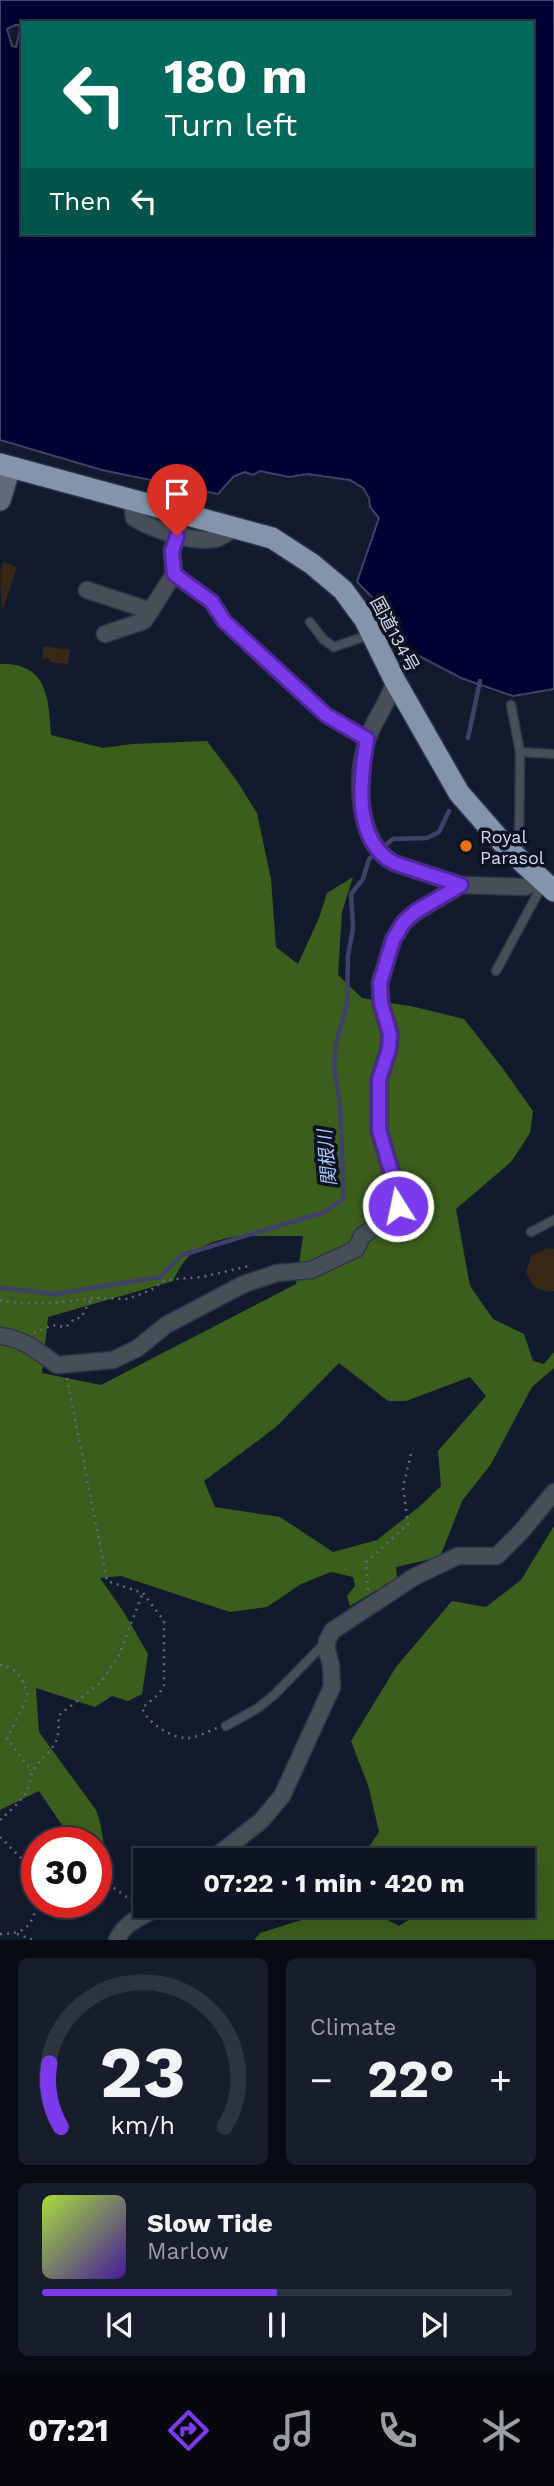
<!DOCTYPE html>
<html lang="en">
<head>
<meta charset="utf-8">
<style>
  :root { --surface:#0e1422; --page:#171d2a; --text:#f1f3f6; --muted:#9b9ea5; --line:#2e3340; --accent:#7c3aed }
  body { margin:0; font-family:"Work Sans","Noto Sans JP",sans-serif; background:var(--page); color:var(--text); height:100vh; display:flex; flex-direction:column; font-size:26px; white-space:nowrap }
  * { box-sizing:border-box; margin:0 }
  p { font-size:23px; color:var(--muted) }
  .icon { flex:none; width:38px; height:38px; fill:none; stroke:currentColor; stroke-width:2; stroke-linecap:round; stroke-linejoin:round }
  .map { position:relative; height:1940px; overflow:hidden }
  .side { display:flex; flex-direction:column; gap:18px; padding:18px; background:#080b13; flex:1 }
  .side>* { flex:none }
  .banner { position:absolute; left:21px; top:21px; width:513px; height:214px; border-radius:0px; box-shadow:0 7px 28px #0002,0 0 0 2px var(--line); background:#00695c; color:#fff; overflow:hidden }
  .speed { position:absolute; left:21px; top:1827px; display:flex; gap:14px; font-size:35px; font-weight:700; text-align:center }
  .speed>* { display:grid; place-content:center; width:91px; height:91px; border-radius:50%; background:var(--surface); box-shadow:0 7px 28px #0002,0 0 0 2px var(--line); line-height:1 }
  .speed .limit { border:10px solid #d22; background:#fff; color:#111 }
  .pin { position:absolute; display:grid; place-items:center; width:60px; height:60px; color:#fff; margin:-72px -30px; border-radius:50% 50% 50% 0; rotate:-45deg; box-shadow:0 0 7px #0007 }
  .pin .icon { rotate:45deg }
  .me { position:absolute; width:77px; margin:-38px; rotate:350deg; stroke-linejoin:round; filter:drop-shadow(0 0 5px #0008) }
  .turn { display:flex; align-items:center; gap:24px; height:147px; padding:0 28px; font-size:32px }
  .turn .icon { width:91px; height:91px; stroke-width:2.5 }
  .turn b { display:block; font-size:49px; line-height:60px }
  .then { display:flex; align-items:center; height:66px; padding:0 28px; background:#0003; gap:14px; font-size:26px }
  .big { font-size:52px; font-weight:700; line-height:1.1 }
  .side .tile { flex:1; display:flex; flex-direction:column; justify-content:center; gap:10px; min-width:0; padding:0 24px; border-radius:10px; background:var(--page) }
  .side .dial { align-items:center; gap:0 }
  .dial svg { height:182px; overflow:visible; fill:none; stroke:var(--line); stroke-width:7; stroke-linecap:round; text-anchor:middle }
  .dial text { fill:var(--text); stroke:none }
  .song { display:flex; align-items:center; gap:21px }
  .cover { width:84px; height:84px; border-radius:10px; background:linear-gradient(135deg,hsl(80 70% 55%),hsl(260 70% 35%)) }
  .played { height:7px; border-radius:4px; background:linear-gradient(90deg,var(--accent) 50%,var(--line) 50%) }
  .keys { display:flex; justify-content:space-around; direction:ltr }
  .heat { display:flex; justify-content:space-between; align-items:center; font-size:38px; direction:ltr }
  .side .tiles { flex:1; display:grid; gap:18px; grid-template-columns:1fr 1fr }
  .tile:last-child { grid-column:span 2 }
  .trip { position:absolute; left:133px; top:1848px; width:402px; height:70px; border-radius:0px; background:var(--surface); box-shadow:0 7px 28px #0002,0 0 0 2px var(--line); font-weight:700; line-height:70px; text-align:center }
  .tabs { display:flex; height:112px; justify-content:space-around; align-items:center; background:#06080e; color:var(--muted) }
  .tabs .icon { width:49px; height:49px }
  .tabs .selected { color:var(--accent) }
  .tabs b { font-size:32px; color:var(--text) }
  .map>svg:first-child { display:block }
  .forest { fill:#3c5e1c; fill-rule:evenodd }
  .water { fill:#000032; stroke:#3f4168; stroke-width:2; fill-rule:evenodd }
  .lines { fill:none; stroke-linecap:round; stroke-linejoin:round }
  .stream { stroke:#3f4168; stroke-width:4.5 }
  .building { fill:#392715 }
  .lane-casing { stroke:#2d3648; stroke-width:11 }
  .street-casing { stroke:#2d3648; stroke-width:19 }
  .secondary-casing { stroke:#2d3648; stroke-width:24 }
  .highway-casing { stroke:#2d3648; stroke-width:24 }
  .path { stroke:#626a7b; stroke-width:2.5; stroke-dasharray:2 5; stroke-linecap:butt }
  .lane { stroke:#474e57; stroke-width:8 }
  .street { stroke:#474e57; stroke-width:16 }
  .secondary { stroke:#606a79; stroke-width:21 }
  .highway { stroke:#8394ab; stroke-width:21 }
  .route-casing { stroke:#51269a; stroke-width:18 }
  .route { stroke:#7c3aed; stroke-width:12 }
  .food-dot { fill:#e8710a; stroke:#0a1224; stroke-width:2.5 }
  .labels { text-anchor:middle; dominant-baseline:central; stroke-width:7; stroke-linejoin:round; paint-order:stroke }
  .street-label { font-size:18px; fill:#d3dae7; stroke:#0a1224 }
  .poi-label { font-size:18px; fill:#d3dae7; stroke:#0a1224; text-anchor:start }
  .water-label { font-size:19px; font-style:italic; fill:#aac8fb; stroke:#0a1224 }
</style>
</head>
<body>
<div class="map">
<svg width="554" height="1940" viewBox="0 0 554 1940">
  <rect width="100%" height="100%" fill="#121b2e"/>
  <path class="forest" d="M0 664C47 662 49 698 51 735L103 748 132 744 207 741 237 781 257 813 271 879 276 947 298 964 319 918 327 893 353 877 342 912 338 975 362 998 415 1007 464 1019 504 1070 533 1111 530 1133 511 1162 456 1209 470 1286 493 1319 524 1334 533 1361 544 1364 554 1352V1368L532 1387 491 1464 462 1501 440 1557 396 1567 397 1578 350 1606 347 1596 355 1586 353 1577 331 1572 301 1584 267 1607 230 1612 121 1576 100 1578 125 1614 148 1654 142 1694 128 1701 112 1696 95 1707 36 1688 39 1732 96 1810 100 1822 106 1856 96 1860V1843H74L39 1791 0 1810ZM238 1236H303L296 1284 101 1385 42 1373 48 1317 173 1281C187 1249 206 1242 238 1236ZM339 1363 388 1401H406L470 1377 486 1396 438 1451 441 1486 419 1507 377 1540 333 1552 280 1517 215 1507 204 1481 276 1427Z
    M554 1526V1940H254L260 1933 346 1906H363L399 1926 421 1912 418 1906H523V1860H364L362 1857 379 1832 369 1788 351 1741 396 1667 452 1601 486 1607 521 1580Z"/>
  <path class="water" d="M0 0H554V689L513 696 461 678 406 649 388 627 376 601 357 582 379 518 370 507 369 498 363 488 350 480 307 474 289 477 260 471 253 475 245 472 234 476 218 494 102 470 0 440ZM23 23H532V233H23ZM15 25H19L20 30 16 47 12 46 7 29Z"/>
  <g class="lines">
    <path class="stream" d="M468 738 480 681
      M0 1288 55 1294 160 1277 182 1255 325 1212 344 1198 340 1105 334 1067 336 1043 347 1004 348 956 353 928 351 894 363 879 369 859 393 839 427 838 439 832 449 811"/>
  </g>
  <path class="building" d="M3 562 17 567 2 611 0 572Z
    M44 646 70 650 68 664 50 662V659L42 658Z
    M547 1248 554 1249V1291L549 1292 534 1287 526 1272 531 1256Z"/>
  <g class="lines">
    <defs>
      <path id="lane" d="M174 574 212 602 224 621 326 715 367 739
        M310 622 323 639 334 647 369 635
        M511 705 520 752 519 855
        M520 752 554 754
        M496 971 544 882
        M531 1232 554 1220
        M226 1726 258 1708 274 1695 325 1643"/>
      <path id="street" d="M132 502 134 518C153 530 193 543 215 539 222 537 229 531 235 528
        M87 590 151 611
        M105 634 144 621 174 574 172 550 177 536
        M395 681C389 702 374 719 367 740 355 776 357 843 394 863L461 885
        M0 1336C23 1338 39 1352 57 1365L113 1360 138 1348 166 1325 244 1284 277 1273 311 1270 356 1249 362 1236 393 1214 398 1206V1195L379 1130V1080L389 1049 390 1034 381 1003 380 983 393 940 404 922 416 912 461 885 525 887 541 880
        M211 1860 261 1821 282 1796 332 1687 331 1665 327 1651V1641L332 1631 414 1577 458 1556H497L521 1532 554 1492
        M117 1940C124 1922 146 1914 162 1906"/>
      <path id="secondary" d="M0 500 10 467"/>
      <path id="highway" d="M0 464 272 538 312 564 343 590 365 620 395 681 459 793 508 849 554 891"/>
    </defs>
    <use href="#lane" class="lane-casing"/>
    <use href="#street" class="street-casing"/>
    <use href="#secondary" class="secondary-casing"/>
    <use href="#highway" class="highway-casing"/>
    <path class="path" d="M0 1300 17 1303H53L97 1298 128 1299 151 1290 165 1280 202 1277 249 1266
      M34 1333 52 1325 66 1327 75 1318H81L91 1299
      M67 1378 107 1581 143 1593 164 1621V1685L159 1694 142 1708C148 1723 168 1736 185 1738 195 1739 208 1731 217 1728
      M368 1590 366 1562 408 1524 403 1487 411 1454
      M0 1665C19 1668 23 1680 28 1696L7 1739 32 1771
      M0 1820C10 1810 24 1800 29 1786 31 1780 30 1774 33 1770 48 1749 62 1748 58 1716L101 1682 118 1657 142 1595
      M0 1837 37 1874
      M96 1879 100 1878 135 1903
      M0 1934C24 1934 32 1927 37 1904L39 1902
      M17 1934 34 1940"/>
    <use href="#lane" class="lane"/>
    <use href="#street" class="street"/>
    <use href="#secondary" class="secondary"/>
    <use href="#highway" class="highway"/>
  </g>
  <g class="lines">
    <defs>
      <path id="route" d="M177 536 172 551 174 574 212 602 224 621 326 715 367 739C360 779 352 840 394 863L461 885 415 912 404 922 393 940 380 983 381 1003 390 1034 389 1049 379 1080V1130L398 1195V1206"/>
    </defs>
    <use href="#route" class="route-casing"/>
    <use href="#route" class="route"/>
  </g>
  <circle class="food-dot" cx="466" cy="846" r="7"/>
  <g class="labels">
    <g class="street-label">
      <text transform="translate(395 634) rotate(62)">国道134号</text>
    </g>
    <g class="poi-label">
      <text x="480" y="836">Royal<tspan x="480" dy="21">Parasol</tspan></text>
    </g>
    <g class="water-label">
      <text transform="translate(327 1158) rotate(-95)">関根川</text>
    </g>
  </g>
</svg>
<div class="speed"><div class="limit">30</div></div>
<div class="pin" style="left:177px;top:536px;background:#d93025"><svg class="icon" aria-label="arrive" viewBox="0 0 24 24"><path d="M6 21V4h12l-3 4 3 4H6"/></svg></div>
<svg class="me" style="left:398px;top:1206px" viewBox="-20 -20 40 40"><circle r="17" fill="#7c3aed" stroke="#fff" stroke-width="3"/><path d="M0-11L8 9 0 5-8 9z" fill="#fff"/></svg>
<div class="trip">07:22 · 1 min · 420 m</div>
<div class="banner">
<div class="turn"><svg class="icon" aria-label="left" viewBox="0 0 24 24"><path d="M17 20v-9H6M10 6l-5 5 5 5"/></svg><div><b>180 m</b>Turn left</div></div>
<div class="then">Then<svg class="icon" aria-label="left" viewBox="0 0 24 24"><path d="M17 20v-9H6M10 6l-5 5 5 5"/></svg></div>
</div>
</div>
<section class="side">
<div class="tiles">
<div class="tile dial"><svg viewBox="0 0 100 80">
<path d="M14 69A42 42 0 1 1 86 69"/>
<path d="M14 69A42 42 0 0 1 9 41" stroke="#7c3aed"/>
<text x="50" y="56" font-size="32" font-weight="700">23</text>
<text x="50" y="72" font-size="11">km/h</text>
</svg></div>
<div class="tile"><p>Climate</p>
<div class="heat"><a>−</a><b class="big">22°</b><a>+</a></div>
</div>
<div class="tile">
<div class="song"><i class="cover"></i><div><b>Slow Tide</b><p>Marlow</p></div></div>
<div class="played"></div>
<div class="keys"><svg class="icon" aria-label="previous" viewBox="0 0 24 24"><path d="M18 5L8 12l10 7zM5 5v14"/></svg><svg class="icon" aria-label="pause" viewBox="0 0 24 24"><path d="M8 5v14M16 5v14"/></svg><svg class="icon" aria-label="next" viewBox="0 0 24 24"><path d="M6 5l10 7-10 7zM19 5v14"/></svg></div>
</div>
</div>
</section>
<nav class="tabs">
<b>07:21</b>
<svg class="icon selected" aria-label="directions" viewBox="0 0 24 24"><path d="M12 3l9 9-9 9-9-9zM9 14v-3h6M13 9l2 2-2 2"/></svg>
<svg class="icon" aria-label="music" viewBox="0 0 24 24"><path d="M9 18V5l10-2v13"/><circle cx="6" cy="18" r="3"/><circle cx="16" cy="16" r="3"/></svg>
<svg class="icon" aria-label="phone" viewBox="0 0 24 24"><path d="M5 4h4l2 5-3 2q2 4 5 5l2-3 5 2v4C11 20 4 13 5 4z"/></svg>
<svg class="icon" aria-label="climate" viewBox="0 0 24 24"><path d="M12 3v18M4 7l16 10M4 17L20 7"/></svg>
</nav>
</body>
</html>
